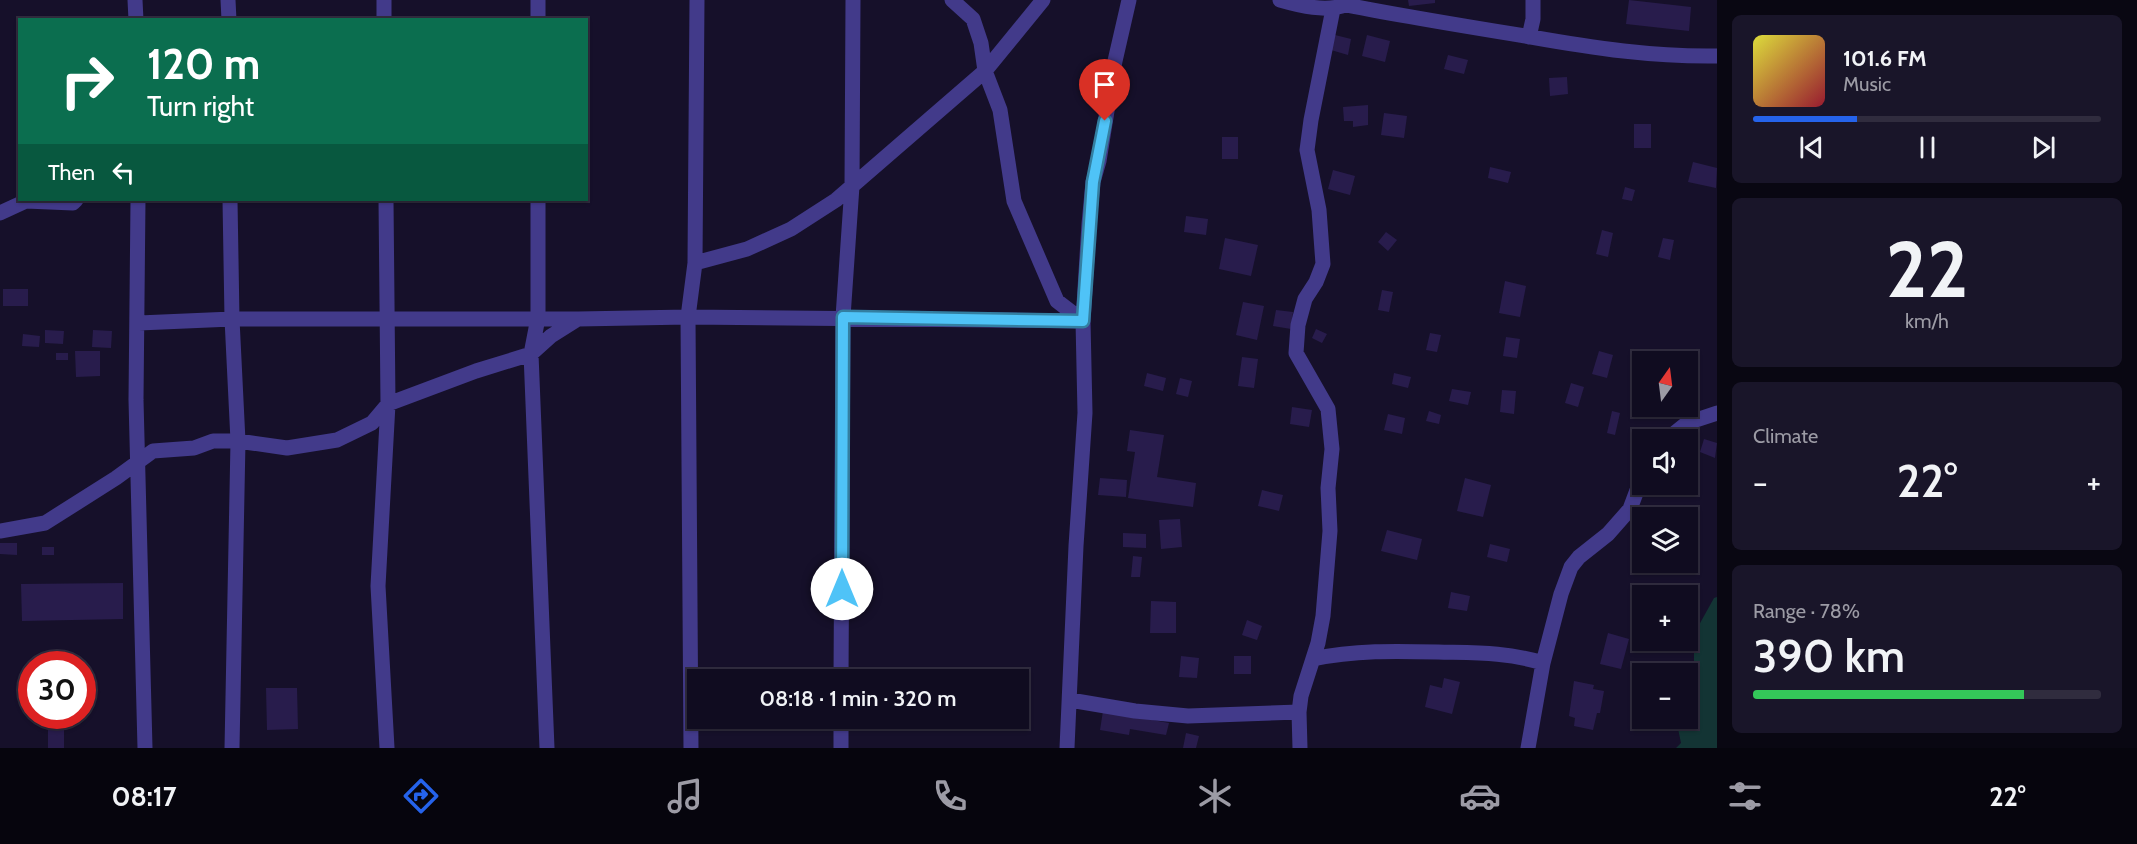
<!DOCTYPE html>
<html lang="en">
<head>
<meta charset="utf-8">
<style>
  :root { --surface:#100c20; --page:#191529; --text:#f1f3f6; --muted:#9c9ba5; --line:#302c3e; --accent:#2563eb }
  body { margin:0; font-family:Cabin,sans-serif; background:var(--page); color:var(--text); height:100vh; display:flex; flex-direction:column; font-size:22px; white-space:nowrap }
  * { box-sizing:border-box; margin:0 }
  p { font-size:20px; color:var(--muted) }
  .icon { flex:none; width:33px; height:33px; fill:none; stroke:currentColor; stroke-width:2; stroke-linecap:round; stroke-linejoin:round }
  .map { position:relative; flex:1; overflow:hidden }
  .sheet { display:flex; flex-direction:column; gap:15px; padding:15px; background:#090712; width:420px }
  .sheet>* { flex:none }
  .hud { position:absolute; left:18px; top:18px; width:570px; height:183px; border-radius:0px; box-shadow:0 2px 4px #0004,0 0 0 2px var(--line); background:#0b6e4f; color:#fff; overflow:hidden }
  .needle { width:39px; rotate:14deg }
  .controls { position:absolute; left:1632px; top:351px; display:grid; gap:12px }
  .controls a { display:grid; place-items:center; width:66px; height:66px; border-radius:0px; background:var(--surface); box-shadow:0 2px 4px #0004,0 0 0 2px var(--line); font-size:30px }
  .speed { position:absolute; left:18px; top:651px; display:flex; gap:12px; font-size:30px; font-weight:700; text-align:center }
  .speed>* { display:grid; place-content:center; width:78px; height:78px; border-radius:50%; background:var(--surface); box-shadow:0 2px 4px #0004,0 0 0 2px var(--line); line-height:1 }
  .speed .limit { border:9px solid #d22; background:#fff; color:#111 }
  .pin { position:absolute; display:grid; place-items:center; width:51px; height:51px; color:#fff; margin:-62px -26px; border-radius:50% 50% 50% 0; rotate:-45deg; box-shadow:0 0 6px #0007 }
  .pin .icon { rotate:45deg }
  .me { position:absolute; width:66px; margin:-33px; rotate:0deg; stroke-linejoin:round; filter:drop-shadow(0 0 4px #0008) }
  .turn { display:flex; align-items:center; gap:21px; height:126px; padding:0 30px; font-size:27px }
  .turn .icon { width:78px; height:78px; stroke-width:2.5 }
  .turn b { display:block; font-size:42px; line-height:51px }
  .then { display:flex; align-items:center; height:57px; padding:0 30px; background:#0003; gap:12px; font-size:22px }
  .big { font-size:45px; font-weight:600; line-height:1.1 }
  .sheet .widget { flex:1; display:flex; flex-direction:column; justify-content:center; gap:9px; min-width:0; padding:0 21px; border-radius:9px; background:var(--page) }
  .sheet .dial { align-items:center; gap:0 }
  .dial b { font-size:78px; line-height:1 }
  .song { display:flex; align-items:center; gap:18px }
  .cover { width:72px; height:72px; border-radius:9px; background:linear-gradient(135deg,hsl(60 70% 55%),hsl(350 70% 35%)) }
  .played { height:6px; border-radius:3px; background:linear-gradient(90deg,var(--accent) 30%,var(--line) 30%) }
  .keys { display:flex; justify-content:space-around; direction:ltr }
  .heat { display:flex; justify-content:space-between; align-items:center; font-size:33px; direction:ltr }
  .charge { height:9px; border-radius:4px; background:linear-gradient(90deg,#34c759 78%,var(--line) 0) }
  .trip { position:absolute; left:687px; top:669px; width:342px; height:60px; border-radius:0px; background:var(--surface); box-shadow:0 2px 4px #0004,0 0 0 2px var(--line); font-weight:600; line-height:60px; text-align:center }
  .tabs { display:flex; height:96px; justify-content:space-around; align-items:center; background:#06050d; color:var(--muted) }
  .tabs .icon { width:42px; height:42px }
  .tabs .current { color:var(--accent) }
  .tabs b { font-size:27px; color:var(--text) }
  main { display:flex; flex:1; min-height:0 }
  .map>svg:first-child { display:block }
  .green { fill:#133434 }
  .building { fill:#281c4c }
  .lines { fill:none; stroke-linecap:round; stroke-linejoin:round }
  .street { stroke:#423a8a; stroke-width:15 }
  .route-casing { stroke:#337fa1; stroke-width:15 }
  .route { stroke:#4fc3f7; stroke-width:10 }
</style>
</head>
<body>
<main>
<div class="map">
<svg width="1717" height="748" viewBox="0 0 1717 748">
  <rect width="100%" height="100%" fill="#16102a"/>
  <path class="green" d="M1717 597V748H1676L1681 743 1676 719 1688 718V685L1694 677V634L1714 598Z"/>
  <path class="building" d="M1408 0H1435V3L1409 6Z
    M1629 0 1691 7 1689 31 1626 24Z
    M1335 35 1351 39 1348 55 1331 50Z
    M1367 35 1390 41 1385 62 1362 56Z
    M1448 55 1468 60 1464 74 1444 69Z
    M1567 77 1568 94 1550 96 1549 78Z
    M1368 105V125L1353 127V121H1344L1343 107Z
    M1384 113 1407 116 1404 138 1381 135Z
    M1634 124H1651V148H1634Z
    M1222 137H1238V159H1222Z
    M1693 162 1717 168 1716 188 1688 182Z
    M1490 167 1511 172 1508 183 1488 178Z
    M1333 170 1355 176 1350 195 1328 189Z
    M1625 187 1635 190 1632 201 1622 199Z
    M1186 216 1208 219 1206 235 1184 232Z
    M1602 230 1613 233 1608 257 1596 254Z
    M1386 232 1397 240 1388 251 1378 242Z
    M1225 238 1258 245 1251 276 1219 269Z
    M1663 238 1674 240 1670 260 1658 257Z
    M1505 281 1526 286 1520 317 1499 313Z
    M3 289H28V306H3Z
    M1382 290 1393 292 1389 312 1378 310Z
    M1243 302 1264 306 1257 340 1236 335Z
    M1276 310 1293 312 1291 329 1273 326Z
    M1316 329 1327 334 1322 343 1312 338Z
    M45 330 64 331 63 344 45 343Z
    M93 330 112 331 111 348 92 347Z
    M1430 333 1441 335 1437 352 1426 350Z
    M23 334 40 336 39 347 22 346Z
    M1506 337 1520 339 1517 358 1503 356Z
    M75 351H100V376L76 377Z
    M1599 351 1613 355 1607 378 1592 374Z
    M56 353H68V360H56Z
    M1242 357 1258 359 1254 388 1238 386Z
    M1147 373 1166 378 1163 391 1144 386Z
    M1394 373 1411 377 1408 388 1392 384Z
    M1180 378 1192 381 1188 397 1176 394Z
    M1571 383 1584 387 1578 407 1565 403Z
    M1688 388 1698 395 1691 406 1688 404Z
    M1452 389 1471 392 1468 405 1449 401Z
    M1502 390 1516 391 1514 414 1500 412Z
    M1292 407 1312 410 1309 427 1290 424Z
    M1429 411 1441 415 1439 424 1426 421Z
    M1612 411 1620 413 1615 435 1607 433Z
    M1388 414 1405 418 1402 434 1384 430Z
    M1130 430 1164 435 1157 477 1196 483 1193 507 1128 498 1135 452 1127 451Z
    M1704 439 1717 443 1715 458 1700 452Z
    M1100 478 1127 480 1126 497 1098 495Z
    M1465 478 1491 485 1483 517 1457 511Z
    M1262 490 1283 495 1279 511 1258 506Z
    M1180 519 1182 547 1161 549 1159 520Z
    M1387 530 1422 539 1417 560 1381 551Z
    M1123 533 1146 534V548L1123 547Z
    M0 543H17V555L0 554Z
    M1490 544 1510 549 1507 562 1487 557Z
    M42 547H54V555H42Z
    M1133 556 1142 557 1140 577H1131Z
    M123 583V619L22 621 21 584Z
    M1451 592 1470 596 1467 611 1448 608Z
    M1151 601 1176 602V633H1150Z
    M1247 620 1262 626 1257 640 1242 635Z
    M1608 633 1629 639 1621 669 1600 664Z
    M1181 656 1199 658 1197 678 1179 677Z
    M1234 656H1251V674H1234Z
    M1444 678 1460 682 1452 714 1425 707 1430 685 1442 688Z
    M1574 681 1594 685 1593 689 1604 691 1600 713H1597L1593 730 1574 726 1575 718 1569 716Z
    M266 688H297L298 729 267 730Z
    M1103 711 1169 723 1166 735 1130 729 1129 735 1100 730Z
    M48 730H64V748H48Z
    M1186 733 1199 736 1196 748H1183Z"/>
  <g class="lines">
    <path class="street" d="M135 0 136 20
      M228 0 229 20
      M384 0V20
      M538 0V20
      M952 0 973 19 981 43 985 71 1000 110 1014 201 1057 301 1083 321
      M1280 0C1301 6 1325 12 1346 5 1407 17 1469 27 1531 37 1593 48 1654 57 1717 56
      M1529 37 1533 19V0
      M138 200 136 400 145 748
      M230 200 232 319 238 441 232 748
      M386 200 388 404 378 586 387 748
      M538 200V318L531 354 547 748
      M0 213 26 201 73 203 76 200
      M695 263 747 249 791 229 836 200 985 71 1043 0
      M139 323 232 319H578L688 317 1083 321
      M1666 440 1687 423 1717 413
      M0 531 45 523 116 478 153 451 194 448 213 441H238L287 448 337 440 372 423 388 404 476 371 531 354 551 336 578 319
      M1313 659C1354 650 1396 651 1438 652 1475 653 1506 652 1543 663
      M841 680 843 317 852 186 853 0
      M1070 700 1135 711 1188 716 1299 712
      M691 748 688 317 695 263 697 0
      M841 748V718
      M1067 748 1076 546 1085 413 1083 321 1089 224 1093 182 1099 161 1115 61 1129 0
      M1300 748 1299 712 1301 696 1318 643 1323 616 1330 531 1328 488 1332 449 1328 409 1296 353 1298 325 1305 299 1316 282 1323 264 1319 210 1307 150 1311 120 1333 9
      M1528 748 1543 663 1561 594 1571 567 1579 557 1608 534 1630 509 1642 477"/>
  </g>
  <g class="lines">
    <defs>
      <path id="route" d="M842 589 843 317 1083 321 1093 182 1105 121"/>
    </defs>
    <use href="#route" class="route-casing"/>
    <use href="#route" class="route"/>
  </g>
</svg>
<div class="controls">
<a><svg class="needle" viewBox="-14 -14 28 28"><path d="M0-13l5 13h-10z" fill="#e53935"/><path d="M0 13l5-13h-10z" fill="#9c9ba5"/></svg></a>
<a><svg class="icon" aria-label="sound" viewBox="0 0 24 24"><path d="M4 9h4l5-4v14l-5-4H4zM17 9q2 3 0 6"/></svg></a>
<a><svg class="icon" aria-label="layers" viewBox="0 0 24 24"><path d="M12 4l9 5-9 5-9-5zM3 14l9 5 9-5"/></svg></a>
<a>+</a>
<a>−</a>
</div>
<div class="speed"><div class="limit">30</div></div>
<div class="pin" style="left:1105px;top:121px;background:#d93025"><svg class="icon" aria-label="arrive" viewBox="0 0 24 24"><path d="M6 21V4h12l-3 4 3 4H6"/></svg></div>
<svg class="me" style="left:842px;top:589px" viewBox="-20 -20 40 40"><circle r="19" fill="#fff"/><path d="M0-13L10 11 0 6-10 11z" fill="#4fc3f7"/></svg>
<div class="trip">08:18 · 1 min · 320 m</div>
<div class="hud">
<div class="turn"><svg class="icon" aria-label="right" viewBox="0 0 24 24"><path d="M7 20v-9h11M14 6l5 5-5 5"/></svg><div><b>120 m</b>Turn right</div></div>
<div class="then">Then<svg class="icon" aria-label="left" viewBox="0 0 24 24"><path d="M17 20v-9H6M10 6l-5 5 5 5"/></svg></div>
</div>
</div>
<section class="sheet">
<div class="widget">
<div class="song"><i class="cover"></i><div><b>101.6 FM</b><p>Music</p></div></div>
<div class="played"></div>
<div class="keys"><svg class="icon" aria-label="previous" viewBox="0 0 24 24"><path d="M18 5L8 12l10 7zM5 5v14"/></svg><svg class="icon" aria-label="pause" viewBox="0 0 24 24"><path d="M8 5v14M16 5v14"/></svg><svg class="icon" aria-label="next" viewBox="0 0 24 24"><path d="M6 5l10 7-10 7zM19 5v14"/></svg></div>
</div>
<div class="widget dial"><b>22</b><p>km/h</p></div>
<div class="widget"><p>Climate</p>
<div class="heat"><a>−</a><b class="big">22°</b><a>+</a></div>
</div>
<div class="widget"><p>Range · 78%</p><b class="big">390 km</b><div class="charge"></div></div>
</section>
</main>
<nav class="tabs">
<b>08:17</b>
<svg class="icon current" aria-label="directions" viewBox="0 0 24 24"><path d="M12 3l9 9-9 9-9-9zM9 14v-3h6M13 9l2 2-2 2"/></svg>
<svg class="icon" aria-label="music" viewBox="0 0 24 24"><path d="M9 18V5l10-2v13"/><circle cx="6" cy="18" r="3"/><circle cx="16" cy="16" r="3"/></svg>
<svg class="icon" aria-label="phone" viewBox="0 0 24 24"><path d="M5 4h4l2 5-3 2q2 4 5 5l2-3 5 2v4C11 20 4 13 5 4z"/></svg>
<svg class="icon" aria-label="climate" viewBox="0 0 24 24"><path d="M12 3v18M4 7l16 10M4 17L20 7"/></svg>
<svg class="icon" aria-label="car" viewBox="0 0 24 24"><path d="M5 17H2v-5l4-1 3-4h7l3 4 3 1v5h-3M9 17h6M6 11h13"/><circle cx="7" cy="17" r="2"/><circle cx="17" cy="17" r="2"/></svg>
<svg class="icon" aria-label="filters" viewBox="0 0 24 24"><path d="M4 7h16M4 17h16"/><circle cx="9" cy="7" r="2"/><circle cx="15" cy="17" r="2"/></svg>
<b>22°</b>
</nav>
</body>
</html>
